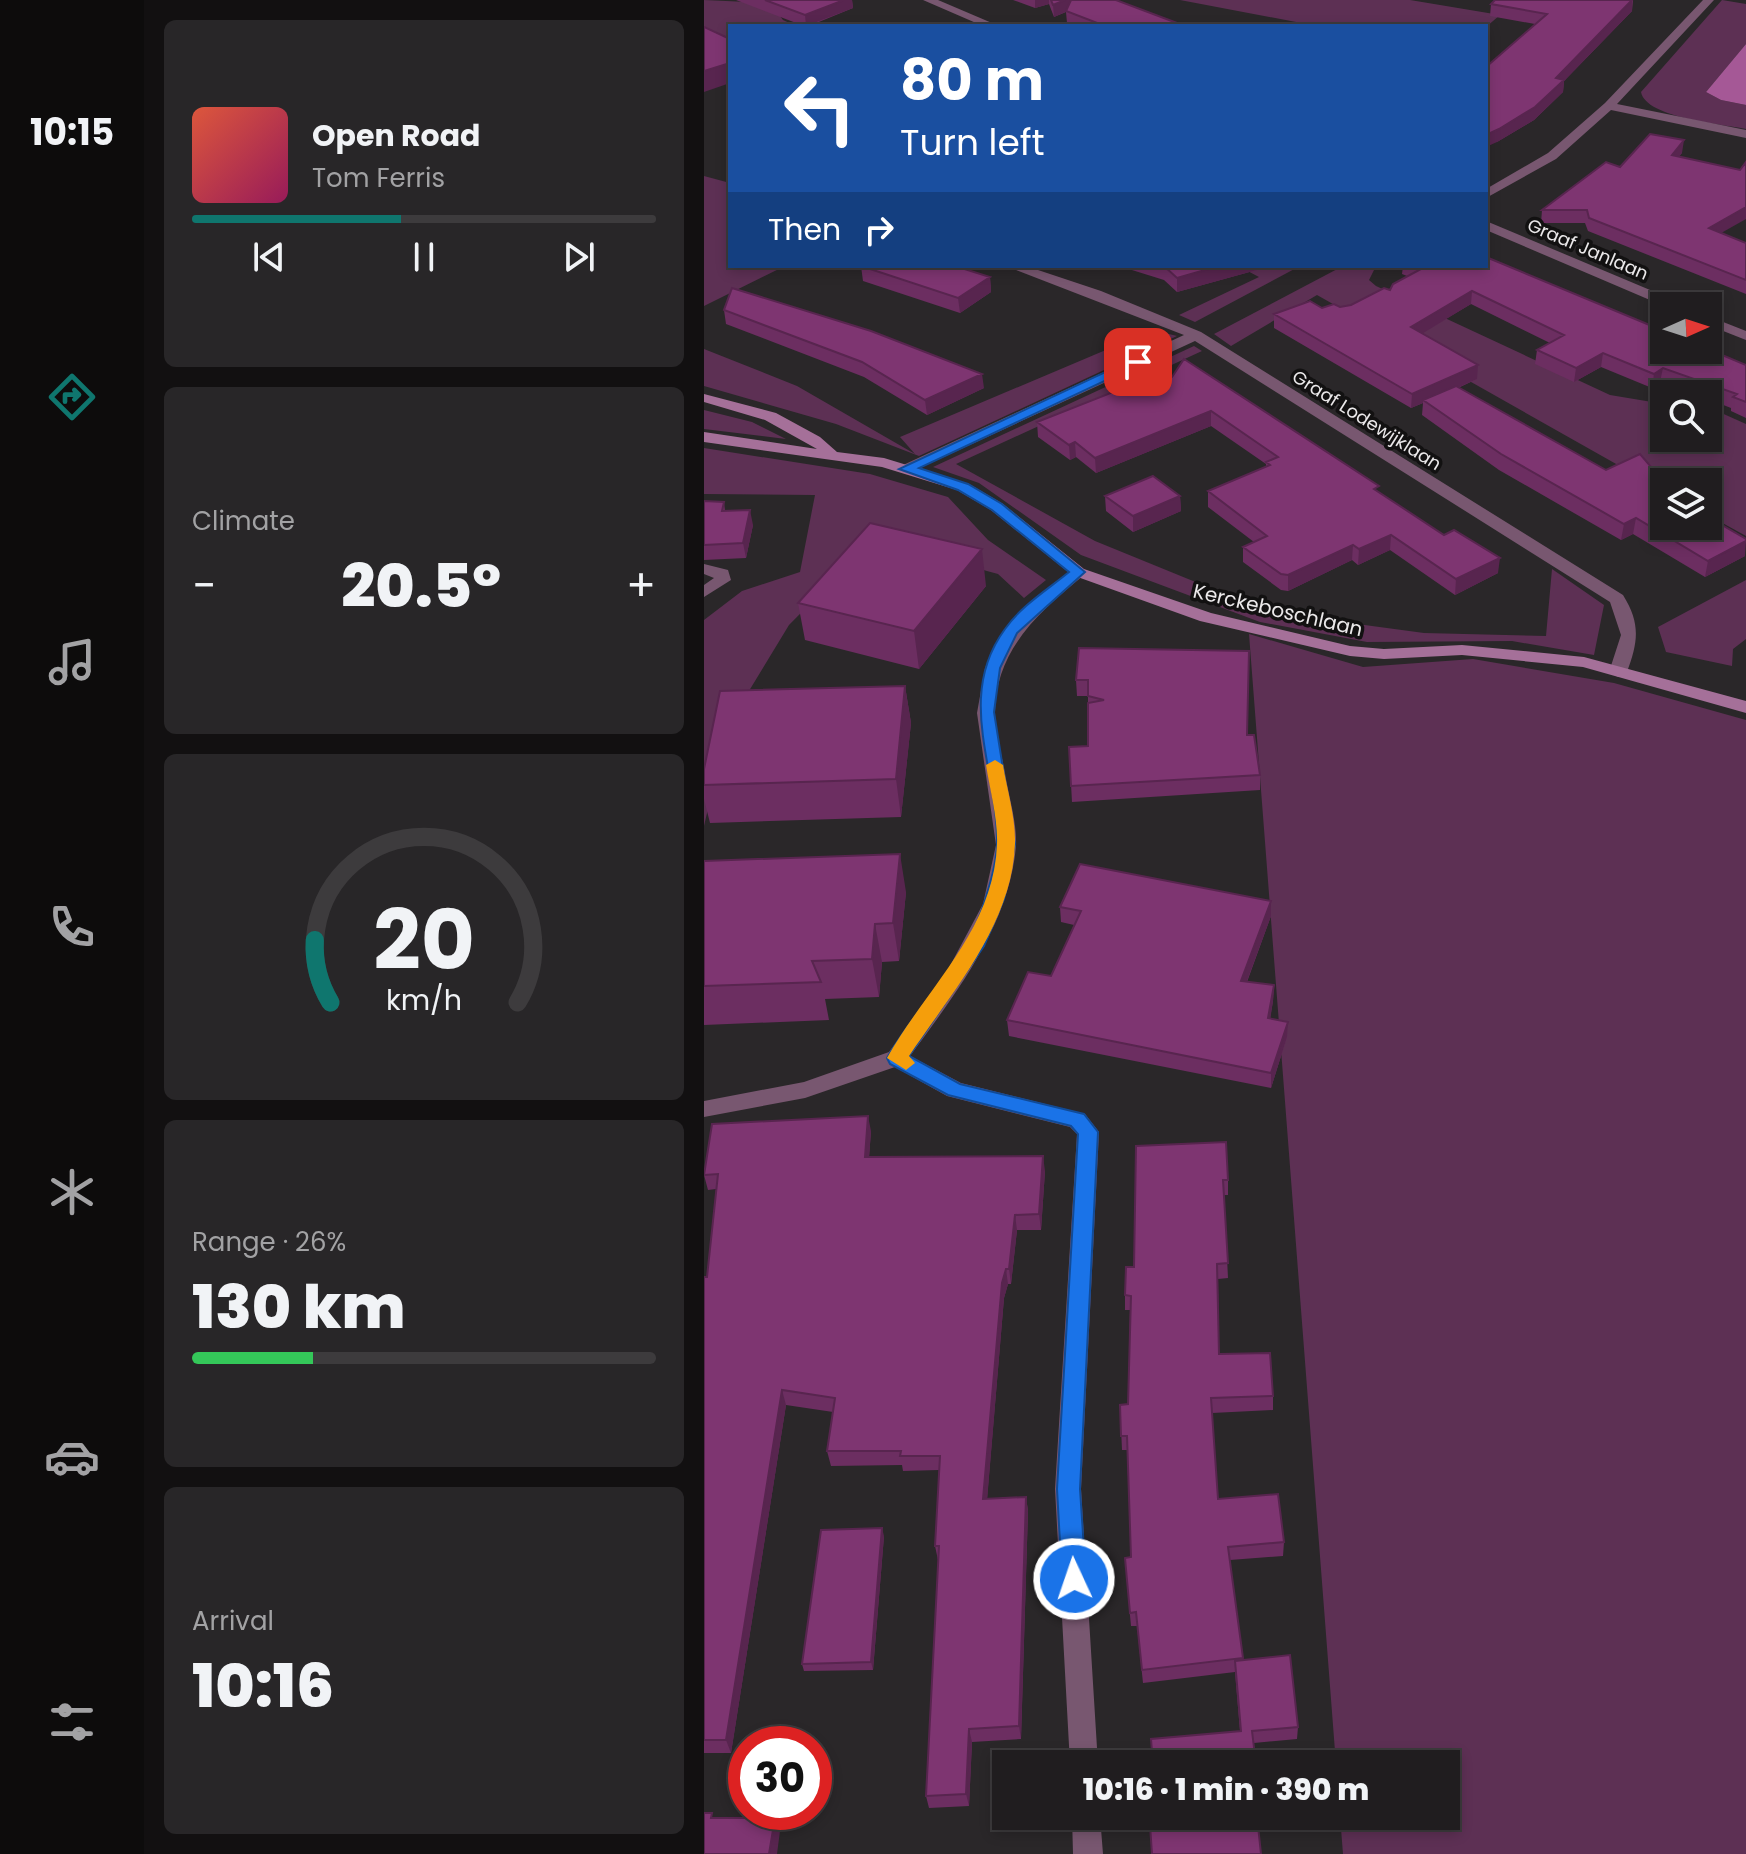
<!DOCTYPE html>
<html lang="en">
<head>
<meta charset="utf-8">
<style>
  :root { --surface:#201d1f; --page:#282628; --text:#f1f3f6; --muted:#a2a2a4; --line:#3d3b3d; --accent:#0f766e }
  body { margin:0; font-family:Poppins,sans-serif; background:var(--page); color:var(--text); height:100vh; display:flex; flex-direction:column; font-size:30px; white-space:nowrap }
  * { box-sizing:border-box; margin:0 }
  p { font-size:26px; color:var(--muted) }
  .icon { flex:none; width:44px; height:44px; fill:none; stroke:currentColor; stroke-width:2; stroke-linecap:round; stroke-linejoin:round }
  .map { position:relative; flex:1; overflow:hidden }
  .panel { display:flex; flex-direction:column; gap:20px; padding:20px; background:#121011; width:560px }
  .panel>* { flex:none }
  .banner { position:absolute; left:24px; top:24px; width:760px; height:244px; border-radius:0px; box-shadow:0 4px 12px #0003,0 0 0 2px var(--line); background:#1a4fa0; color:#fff; overflow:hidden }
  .needle { width:52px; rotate:87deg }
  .buttons { position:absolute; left:946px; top:292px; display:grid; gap:16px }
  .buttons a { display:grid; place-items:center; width:72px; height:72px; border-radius:0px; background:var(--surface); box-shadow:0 4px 12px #0003,0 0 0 2px var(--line); font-size:40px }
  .speed { position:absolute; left:24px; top:1726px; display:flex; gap:16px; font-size:40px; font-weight:700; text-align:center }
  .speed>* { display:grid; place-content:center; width:104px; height:104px; border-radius:50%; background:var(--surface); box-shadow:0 4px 12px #0003,0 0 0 2px var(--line); line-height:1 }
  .speed .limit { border:12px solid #d22; background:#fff; color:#111 }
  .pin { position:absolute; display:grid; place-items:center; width:68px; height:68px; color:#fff; margin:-34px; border-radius:16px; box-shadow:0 4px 12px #0006 }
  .me { position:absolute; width:88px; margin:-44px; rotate:357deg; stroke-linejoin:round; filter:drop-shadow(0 0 6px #0008) }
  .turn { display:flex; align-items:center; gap:28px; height:168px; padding:0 40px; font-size:36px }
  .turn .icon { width:104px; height:104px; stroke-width:2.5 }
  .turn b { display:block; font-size:56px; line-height:68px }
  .then { display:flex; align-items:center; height:76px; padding:0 40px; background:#0003; gap:16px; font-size:30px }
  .big { font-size:60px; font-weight:800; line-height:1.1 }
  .panel .tile { flex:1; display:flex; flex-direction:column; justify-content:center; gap:12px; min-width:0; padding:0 28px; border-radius:12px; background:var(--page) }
  .panel .dial { align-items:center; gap:0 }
  .dial svg { height:208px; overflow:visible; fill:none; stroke:var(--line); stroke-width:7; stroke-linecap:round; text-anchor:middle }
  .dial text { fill:var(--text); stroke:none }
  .song { display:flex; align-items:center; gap:24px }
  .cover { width:96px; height:96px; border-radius:12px; background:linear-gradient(135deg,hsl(10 70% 55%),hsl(330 70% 35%)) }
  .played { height:8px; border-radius:4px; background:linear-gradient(90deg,var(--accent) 45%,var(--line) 45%) }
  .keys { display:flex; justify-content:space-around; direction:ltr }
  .heat { display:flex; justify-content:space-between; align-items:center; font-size:44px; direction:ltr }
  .charge { height:12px; border-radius:6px; background:linear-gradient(90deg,#34c759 26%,var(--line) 0) }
  .trip { position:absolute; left:288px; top:1750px; width:468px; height:80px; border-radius:0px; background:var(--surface); box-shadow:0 4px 12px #0003,0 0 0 2px var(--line); font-weight:800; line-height:80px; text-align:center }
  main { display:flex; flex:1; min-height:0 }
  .menu { display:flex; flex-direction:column; width:144px; justify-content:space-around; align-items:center; background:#0d0c0c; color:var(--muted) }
  .menu .icon { width:56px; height:56px }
  .menu .on { color:var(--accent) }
  .menu b { font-size:36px; color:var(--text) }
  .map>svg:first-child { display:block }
  .green { fill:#5d3054 }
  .water { fill:#a55896 }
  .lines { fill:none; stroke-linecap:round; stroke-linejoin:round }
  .street { fill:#785770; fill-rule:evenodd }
  .secondary { fill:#a57099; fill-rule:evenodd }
  .wall { fill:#6c2e61 }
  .shaded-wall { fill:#58254f }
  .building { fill:#7e3571; stroke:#58254f; stroke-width:2 }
  .route { fill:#1a73e8; stroke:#114b97; stroke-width:2 }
  .slow { fill:#f59e0b }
  .labels { text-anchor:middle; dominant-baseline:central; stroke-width:7; stroke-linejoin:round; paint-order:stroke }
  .far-street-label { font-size:18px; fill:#ebe9ea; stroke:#121111 }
  .street-label { font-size:20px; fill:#ebe9ea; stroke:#121111 }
</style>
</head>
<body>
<main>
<nav class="menu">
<b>10:15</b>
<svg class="icon on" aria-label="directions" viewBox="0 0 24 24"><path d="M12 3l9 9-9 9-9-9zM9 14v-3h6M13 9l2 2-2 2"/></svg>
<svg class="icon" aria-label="music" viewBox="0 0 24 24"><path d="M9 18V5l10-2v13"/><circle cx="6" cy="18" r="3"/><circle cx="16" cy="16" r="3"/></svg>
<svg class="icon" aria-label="phone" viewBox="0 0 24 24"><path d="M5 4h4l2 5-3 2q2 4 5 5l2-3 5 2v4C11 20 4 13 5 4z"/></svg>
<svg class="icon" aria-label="climate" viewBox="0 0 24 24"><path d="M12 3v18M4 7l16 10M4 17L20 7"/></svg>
<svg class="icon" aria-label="car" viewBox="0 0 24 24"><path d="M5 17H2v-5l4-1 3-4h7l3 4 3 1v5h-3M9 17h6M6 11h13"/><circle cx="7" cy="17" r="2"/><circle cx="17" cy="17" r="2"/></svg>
<svg class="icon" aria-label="filters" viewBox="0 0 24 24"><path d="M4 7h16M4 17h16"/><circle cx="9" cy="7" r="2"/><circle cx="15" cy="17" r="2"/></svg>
</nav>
<section class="panel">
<div class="tile">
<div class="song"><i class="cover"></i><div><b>Open Road</b><p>Tom Ferris</p></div></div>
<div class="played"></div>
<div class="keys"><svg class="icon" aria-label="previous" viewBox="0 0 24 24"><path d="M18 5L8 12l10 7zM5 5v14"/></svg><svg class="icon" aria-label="pause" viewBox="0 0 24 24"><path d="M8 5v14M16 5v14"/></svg><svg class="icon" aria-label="next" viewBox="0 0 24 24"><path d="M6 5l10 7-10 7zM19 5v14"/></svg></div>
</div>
<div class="tile"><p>Climate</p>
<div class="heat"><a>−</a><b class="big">20.5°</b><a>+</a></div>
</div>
<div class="tile dial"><svg viewBox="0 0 100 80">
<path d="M14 69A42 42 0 1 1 86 69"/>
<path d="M14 69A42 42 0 0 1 8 45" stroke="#0f766e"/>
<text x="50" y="56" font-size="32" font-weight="700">20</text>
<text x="50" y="72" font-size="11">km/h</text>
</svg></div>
<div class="tile"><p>Range · 26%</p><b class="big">130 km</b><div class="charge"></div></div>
<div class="tile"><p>Arrival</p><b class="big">10:16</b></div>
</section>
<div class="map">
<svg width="1042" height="1854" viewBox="0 0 1042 1854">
  <rect width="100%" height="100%" fill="#2a2729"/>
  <path class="green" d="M0 0 66 3 79 20 92 26H26V43L0 32Z
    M476 0H706L796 15 782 27 613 26Z
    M1018 0 1042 4V44L1002 92 1017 100 1042 105V129C1018 124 942 118 937 92Z
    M0 176 26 183V266H81L0 306Z
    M534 266H596L491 322 475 315 555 277Z
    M639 266H672L665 280 672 286 906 395 960 404V438H1004V407L1042 424V536L1004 515V482H960V491L613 295 527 346 510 334Z
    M449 330 473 336 215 456 132 424 0 386V349L93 386 211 454 196 437Z
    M490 346 498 351 252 464 391 541 565 612 720 633 842 636 848 569 900 605 890 655 808 641 663 642 556 622 377 555 275 483 229 467Z
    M0 410 48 422 82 439 0 429Z
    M0 448 166 474 244 497 284 540 342 580 320 598 294 574 169 540 85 625 23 727 0 826V620L38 591 96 572 111 495 0 494Z
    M1042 580V639L1029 649 1028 666 962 652 954 627Z
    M545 634 659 667 769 659 910 683 1042 720V1854H639L636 1816H742V1764H632Z"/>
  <path class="water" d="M1042 44V105L1017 100 1002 92Z"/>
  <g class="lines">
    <path class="street" d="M219 0H234L295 26H279Z
      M999 0H1010L913 104 1042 130V138L907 110 852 159 782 198V189L844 153 901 103Z
      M782 221 977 303 979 306H960L782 230Z
      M302 266H322L397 291 497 332 919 595C937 624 934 642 923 672L914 677 905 672 917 635 906 602 491 341 207 472H197V466L480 335Z
      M1004 316 1042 331V340L1004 325Z
      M0 564 24 570 27 580 0 597V585L10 578 0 574Z
      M374 567 382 572 380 575C335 612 291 650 291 713 291 735 299 758 302 779 306 801 313 824 312 846 305 926 252 993 206 1056L257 1083 381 1114 395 1132 377 1489 394 1764H366L351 1489 373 1134 366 1127 243 1096 191 1067 101 1098 0 1117V1101L100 1082 185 1052 239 979 279 904 292 845 273 713 281 668 290 649 317 613 350 583Z
      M368 1816H396L399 1854H369Z"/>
    <path class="secondary" d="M0 394 72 413 116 437 133 452 180 458 265 484 299 504 380 569 507 613 646 646 680 649 758 645 880 657 1042 701V713L879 667 758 655 680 659 646 656 496 621 368 575 287 510 253 490 178 467 0 442V432L113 449 61 420 0 402Z"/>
  </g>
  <path class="wall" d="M32 0H148L149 8 105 26H100Z
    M309 0H412L481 26H370L363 23 362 12 350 17 345 4 331 8Z
    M791 0H929L928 11 860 81 859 92 830 120 793 142 831 24 786 16 787 4Z
    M978 153 975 156 1017 233 1042 243V294L884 231 881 223H837L838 210 916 167Z
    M157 266 286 277 287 292 256 313 159 281Z
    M415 266H560V268L473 292 460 280Z
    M699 266H782L1042 365V418L1027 411V408L1004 399V394H989L956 382 948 388 897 367 870 382 831 364 833 350 846 343 767 304 718 333 773 379 754 388 960 526 1041 556 1001 577 929 534 917 540 795 470 718 415 719 403 707 408 570 328V314L647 305 686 290 703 276 698 274Z
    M20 310 280 388 223 415 160 377 22 324Z
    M468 377 675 492 794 573 751 595 686 550 654 565 648 560 584 591 577 590 539 562V547L550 542 504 507V491L562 467V464L507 426 392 473 372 457 366 460 334 437 333 422 422 395Z
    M401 496H476L477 511 429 532 402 511Z
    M0 501 20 502 21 511 49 525 42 558 0 560Z
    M282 586 215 669 101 640 94 603Z
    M375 648 543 735 556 775V790L368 802 365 747 384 746V696H373L372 680Z
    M201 686 207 723 197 817 6 823 0 799V769Z
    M0 861 202 892 195 961 178 962 175 997 121 999 125 1020 0 1025Z
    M356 907 567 916 543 982 570 985 569 1001 566 1018 583 1037 567 1088 305 1036 303 1020 347 976 370 925 357 922Z
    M167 1131 165 1157 341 1171 337 1230H313L307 1284H304L300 1298 283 1499 322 1497 324 1511 317 1739 268 1742 265 1806 225 1808 222 1796 234 1560 231 1546 235 1470 199 1471 198 1465 127 1466 123 1451 129 1412 82 1405 27 1753H0V1277H3L12 1189 4 1190 0 1175Z
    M432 1146 524 1180V1195H520L524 1278 514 1279 515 1354 569 1396V1410L508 1413 514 1499 580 1542 579 1556 526 1560 539 1660 594 1727 593 1739 550 1743 536 1731 531 1672 439 1683 433 1626H427L422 1572 427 1557 423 1450H418L416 1405 424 1404 426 1310H421V1295L430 1267Z
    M180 1536 169 1670 100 1671 98 1664Z"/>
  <path class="shaded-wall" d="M140 0H148L149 8 102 26 101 15Z
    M331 0H345V4L331 8Z
    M361 0H368V9L350 17 349 5Z
    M928 0V11L860 81 859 92 830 120 793 142 782 147V135L852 78Z
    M26 63V83L0 92V71Z
    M980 140 978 153 966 167 968 155Z
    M1042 207V219L1003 241 1005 228Z
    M515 266H560V268L473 292V278Z
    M286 277 287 292 256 313 254 298Z
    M768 291 767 304 706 341 707 327Z
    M899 353 897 367 870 382 872 368Z
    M774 365 773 379 722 402 719 400V403L707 408 708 394Z
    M959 368 956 382 948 388 950 374Z
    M278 374 280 388 223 415 221 400Z
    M507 411V426L392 473 391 458Z
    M371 442 372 457 366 460 365 445Z
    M476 496 477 511 429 532V516Z
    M46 510 49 525 42 558 39 543Z
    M932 518 929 534 917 540 920 524Z
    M687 535 686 550 654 565 655 549Z
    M1042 541 1041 556 1001 577 1004 561Z
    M649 545 648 560 584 591V575Z
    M278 549 282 586 215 669 210 631Z
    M796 558 794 573 751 595 752 579Z
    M201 686 207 723 197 817 192 779Z
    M196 854 202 892 195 961 189 923Z
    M567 901V916L537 997V981Z
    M171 924 178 962 175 997 168 959Z
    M570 985 569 1001 564 1034V1018Z
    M584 1022 583 1037 567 1088V1073Z
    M164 1116 167 1131 164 1172 161 1157Z
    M339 1156 341 1171 337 1230 335 1214Z
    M311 1215 313 1230 307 1284 305 1269Z
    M302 1269 304 1284 300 1298 282 1513 279 1499 298 1283Z
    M78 1390 82 1405 27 1753 22 1740Z
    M322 1497 324 1511 317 1739 315 1726Z
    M178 1528 180 1536 169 1670 167 1662Z
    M265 1729 268 1742 265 1806 262 1794Z
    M71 1818 76 1831 73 1854H65Z"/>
  <path class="building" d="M61 0H140L101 15Z
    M347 0H361L349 5Z
    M367 0H412L481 26H401L362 11Z
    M791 0H928L852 78 860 80 831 107 795 129 782 135V67L843 14 787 4Z
    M0 27 26 39V63L0 71Z
    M946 134 980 140 968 155 1036 170 1042 162V207L1005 228 1042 243V280L885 218 883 210H838L902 162 916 167Z
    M782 257 960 331V350L1004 349 1042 365V402L1029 397 1033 394 959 368 950 374 899 353 872 368 833 350 860 335 768 291 707 327 774 365 708 394 570 314 606 301 618 308 630 304 636 307 647 305 680 288 686 290 689 284 717 269 711 266H782Z
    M157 266H251L286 277 254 298Z
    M460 266H515L473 278Z
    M28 288 167 331 278 374 221 400 158 362 20 310Z
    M480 359 675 486 670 489 740 535 750 530 796 558 752 579 687 535 655 549 649 545 584 575 577 574 539 547 563 536 504 491 566 465 562 462 574 457 507 411 391 458 371 442 365 445 333 422 414 390 422 395 468 377Z
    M752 386 902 470 936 454 960 482V526H1004V517L1042 539V541L1004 561 932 518 920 524 797 454 719 400Z
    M449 476 476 496 429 516 401 496Z
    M0 501 20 502 18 511 46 510 39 543 0 545Z
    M166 523 278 549 210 631 94 603Z
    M375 648 545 651 543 735H550L556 775 367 786 365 747 384 746V703L400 700 384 696V680H372Z
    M201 686 192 779 0 785V769L16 691Z
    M196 854 189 923 171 924 168 959 108 961 117 982 0 986V861Z
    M376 864 567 901 537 981 570 985 564 1018 584 1022 567 1073 303 1020 324 972 347 976 377 911 356 907Z
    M164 1116 161 1157 339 1156 335 1214 311 1215 305 1269H302L298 1283 279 1499 322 1497 315 1726 265 1729 262 1794 222 1796 235 1546H231L236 1456H196L197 1451H123L131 1398 78 1390 22 1740H0V1277H3L14 1174 0 1175 8 1124Z
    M522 1142 524 1180H519L524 1263 513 1264 515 1354 566 1353 569 1396 507 1398 514 1499 574 1494 580 1542 524 1547 539 1658 438 1670 432 1612 426 1613 421 1558 427 1557 423 1436H417L416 1405 424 1404 427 1296 421 1295 422 1267H430L432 1146Z
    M178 1528 167 1662 98 1664 117 1530Z
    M586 1655 594 1727 548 1731 552 1764H449L447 1739 537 1731 531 1661Z
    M0 1813H8L7 1818H71L65 1854H0Z
    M452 1816H553L557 1854H448L446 1825 453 1824Z"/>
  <path class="route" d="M429 359 441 362 215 468 264 484 298 504 381 572 313 633 296 668 290 712 311 844 300 899 280 946 205 1056 256 1084 380 1114 394 1132 376 1489 382 1579 378 1587 370 1591 361 1587 358 1579 353 1489 374 1134 367 1126 244 1095 186 1064 183 1058C214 1004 265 959 282 897 287 881 293 860 293 843 294 769 251 697 301 629 317 606 343 590 365 572L288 510 254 490 195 469Z"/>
  <path class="slow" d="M291 760 299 765C303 790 312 819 311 844 308 925 248 992 205 1056L211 1063 202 1070 183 1058C222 988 290 930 293 844 294 819 286 790 282 765Z"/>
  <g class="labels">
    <g class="far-street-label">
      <text transform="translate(884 249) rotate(23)">Graaf Janlaan</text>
      <text transform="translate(663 420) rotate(32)">Graaf Lodewijklaan</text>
    </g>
    <g class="street-label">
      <text transform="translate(574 610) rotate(13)">Kerckeboschlaan</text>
    </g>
  </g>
</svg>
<div class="buttons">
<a><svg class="needle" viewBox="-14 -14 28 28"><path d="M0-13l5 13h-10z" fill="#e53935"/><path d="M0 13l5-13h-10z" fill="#a2a2a4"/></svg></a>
<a><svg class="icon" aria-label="search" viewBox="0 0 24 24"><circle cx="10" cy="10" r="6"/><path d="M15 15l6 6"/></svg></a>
<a><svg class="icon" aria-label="layers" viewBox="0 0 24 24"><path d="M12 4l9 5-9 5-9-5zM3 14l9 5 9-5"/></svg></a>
</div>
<div class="speed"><div class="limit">30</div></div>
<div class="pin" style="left:434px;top:362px;background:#d93025"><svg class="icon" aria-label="arrive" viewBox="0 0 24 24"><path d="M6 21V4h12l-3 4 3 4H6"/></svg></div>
<svg class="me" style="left:370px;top:1579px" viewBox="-20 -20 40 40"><circle r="17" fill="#1a73e8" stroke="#fff" stroke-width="3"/><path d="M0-11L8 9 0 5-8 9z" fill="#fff"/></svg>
<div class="trip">10:16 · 1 min · 390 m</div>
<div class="banner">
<div class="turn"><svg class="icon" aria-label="left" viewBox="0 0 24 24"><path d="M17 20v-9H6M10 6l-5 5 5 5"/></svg><div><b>80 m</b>Turn left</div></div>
<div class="then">Then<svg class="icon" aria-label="right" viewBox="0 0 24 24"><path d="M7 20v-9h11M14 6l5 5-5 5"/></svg></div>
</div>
</div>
</main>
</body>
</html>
